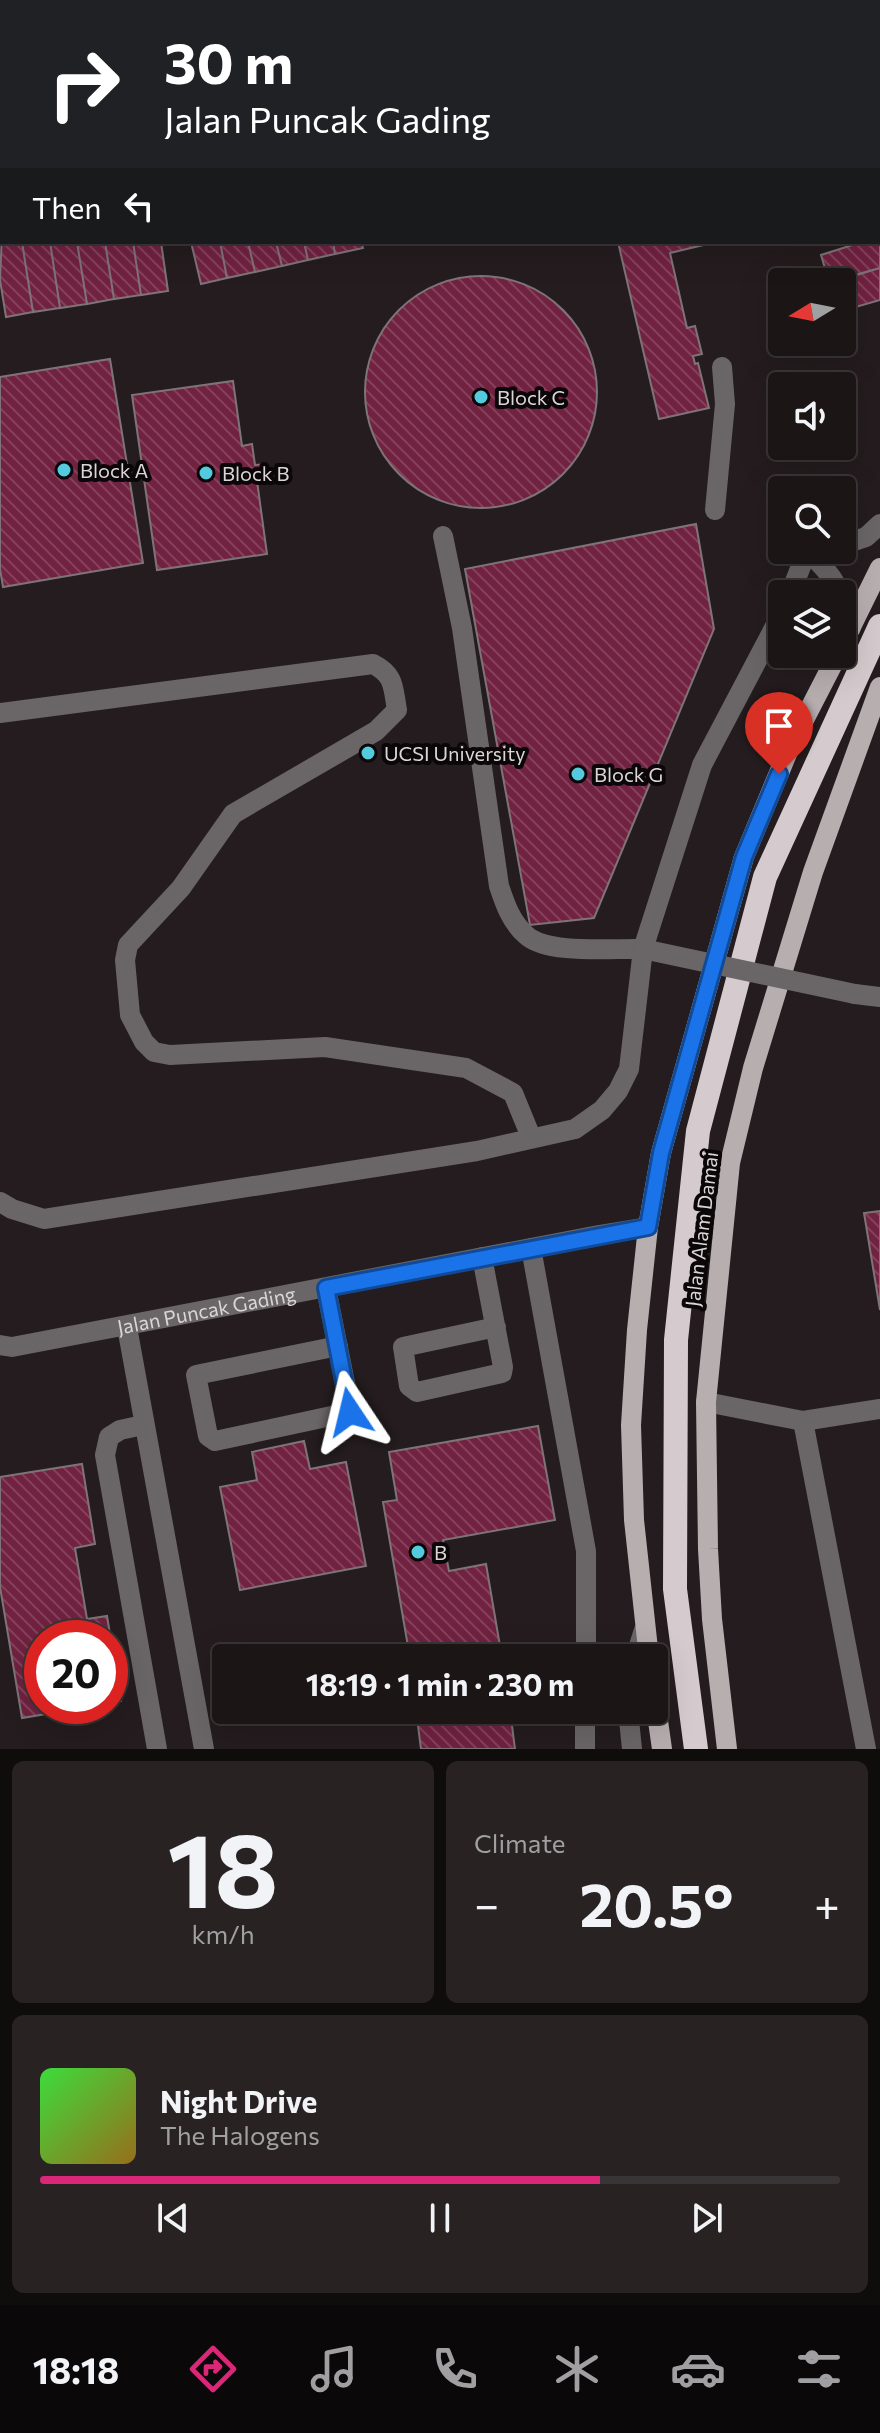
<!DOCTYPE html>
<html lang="en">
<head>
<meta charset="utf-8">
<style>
  :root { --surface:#1b1516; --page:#282223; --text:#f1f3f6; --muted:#a09fa1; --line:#393435; --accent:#db2777 }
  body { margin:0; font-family:Commissioner,sans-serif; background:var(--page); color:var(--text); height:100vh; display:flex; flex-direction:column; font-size:30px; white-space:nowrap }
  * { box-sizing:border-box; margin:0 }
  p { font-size:26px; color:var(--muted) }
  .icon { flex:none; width:44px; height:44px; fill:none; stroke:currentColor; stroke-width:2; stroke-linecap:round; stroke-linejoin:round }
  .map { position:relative; height:1749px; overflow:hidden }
  .panel { display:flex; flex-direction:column; gap:12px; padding:12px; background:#0f0c0c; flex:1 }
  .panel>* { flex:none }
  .top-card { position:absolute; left:0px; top:0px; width:880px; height:244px; box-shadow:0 8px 32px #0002,0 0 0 2px var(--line); background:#202124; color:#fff; overflow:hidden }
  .needle { width:52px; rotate:260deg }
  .controls { position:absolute; left:768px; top:268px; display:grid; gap:16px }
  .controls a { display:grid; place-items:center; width:88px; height:88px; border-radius:8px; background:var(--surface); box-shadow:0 8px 32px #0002,0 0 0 2px var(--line); font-size:40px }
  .speed { position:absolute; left:24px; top:1620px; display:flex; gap:16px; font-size:40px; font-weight:700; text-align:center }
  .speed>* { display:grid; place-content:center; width:104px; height:104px; border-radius:50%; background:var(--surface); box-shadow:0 8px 32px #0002,0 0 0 2px var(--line); line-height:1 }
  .speed .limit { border:12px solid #d22; background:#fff; color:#111 }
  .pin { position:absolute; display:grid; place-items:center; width:68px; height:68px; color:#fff; margin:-82px -34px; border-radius:50% 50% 50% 0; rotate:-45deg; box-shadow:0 0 8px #0007 }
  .pin .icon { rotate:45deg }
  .me { position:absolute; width:88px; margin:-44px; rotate:350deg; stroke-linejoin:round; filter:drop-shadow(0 0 6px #0008) }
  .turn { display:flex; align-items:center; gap:28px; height:168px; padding:0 32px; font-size:36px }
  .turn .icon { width:104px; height:104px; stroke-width:2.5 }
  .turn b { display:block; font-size:56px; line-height:68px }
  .then { display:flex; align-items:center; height:76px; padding:0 32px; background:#0003; gap:16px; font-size:30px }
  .big { font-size:60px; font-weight:700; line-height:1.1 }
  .panel .card { flex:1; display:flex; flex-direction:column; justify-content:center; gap:12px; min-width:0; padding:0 28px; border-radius:12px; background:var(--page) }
  .panel .dial { align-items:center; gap:0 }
  .dial b { font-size:104px; line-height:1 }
  .song { display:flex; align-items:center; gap:24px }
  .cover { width:96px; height:96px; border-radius:12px; background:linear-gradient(135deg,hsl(120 70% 55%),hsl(40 70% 35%)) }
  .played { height:8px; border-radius:4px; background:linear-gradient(90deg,var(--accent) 70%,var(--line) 70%) }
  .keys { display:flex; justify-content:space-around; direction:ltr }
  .heat { display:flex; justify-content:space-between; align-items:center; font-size:44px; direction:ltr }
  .panel .tiles { flex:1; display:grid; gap:12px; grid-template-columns:1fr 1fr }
  .card:last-child { grid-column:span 2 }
  .trip { position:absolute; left:212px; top:1644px; width:456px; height:80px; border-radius:8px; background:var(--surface); box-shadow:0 8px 32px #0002,0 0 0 2px var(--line); font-weight:700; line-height:80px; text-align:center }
  .menu { display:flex; height:128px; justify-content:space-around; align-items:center; background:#0b0809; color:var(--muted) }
  .menu .icon { width:56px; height:56px }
  .menu .selected { color:var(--accent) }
  .menu b { font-size:36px; color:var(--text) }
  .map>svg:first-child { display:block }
  .building { fill:url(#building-back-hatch); stroke:#7e7477; stroke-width:2 }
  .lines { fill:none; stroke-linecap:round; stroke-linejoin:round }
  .minor { stroke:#6a6566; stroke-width:20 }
  .major { stroke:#b7aeb0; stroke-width:20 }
  .highway { stroke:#d5cacd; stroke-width:24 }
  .minor-bridge { stroke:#6a6566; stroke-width:20 }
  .route-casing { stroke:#114b97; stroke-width:20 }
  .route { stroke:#1a73e8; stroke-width:14 }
  .poi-dot { fill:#54cade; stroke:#0b0708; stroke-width:3 }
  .labels { text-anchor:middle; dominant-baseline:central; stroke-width:8; stroke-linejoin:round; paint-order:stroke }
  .poi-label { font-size:20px; fill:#dbd5d6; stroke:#0b0708; text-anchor:start }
  .street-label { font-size:20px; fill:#dbd5d6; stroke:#0b0708 }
</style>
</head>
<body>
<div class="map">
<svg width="880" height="1749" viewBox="0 0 880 1749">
  <defs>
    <pattern id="building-back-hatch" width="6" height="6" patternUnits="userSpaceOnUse" patternTransform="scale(2)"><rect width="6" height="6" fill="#702240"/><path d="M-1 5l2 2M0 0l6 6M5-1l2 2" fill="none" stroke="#84415b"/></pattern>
  </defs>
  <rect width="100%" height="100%" fill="#241c1e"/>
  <path class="building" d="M2 233V242H22L33 312 6 317 0 280Z
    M878 237H880V268L829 282 821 255 862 242H878Z
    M22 242H50L60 308 33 312Z
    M50 242H77L87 304 60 308Z
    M77 242H105L114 299 87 304Z
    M105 242H133L141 295 114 299Z
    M133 242H161L168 291 141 295Z
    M191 242H220L227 278 201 284Z
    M220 242H248L255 272 227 278Z
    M248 242H276L282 266 255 272Z
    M276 242H304L308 260 282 266Z
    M304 242H333L335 254 308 260Z
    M333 242H361L363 248 335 254Z
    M618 242H716L670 253 687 328 695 326 702 354 693 356 695 364 698 363 709 408 659 419Z
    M880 268V300L842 311V282H834Z
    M365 392a116 116 0 1 1 232 0a116 116 0 1 1-232 0Z
    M110 359 143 563 3 587 0 569V377Z
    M233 381 242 446 252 444 255 465 267 464 269 480 257 481 267 554 157 570 132 395Z
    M696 524 714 629 594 918 530 925 465 569Z
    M880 1211V1310L864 1213Z
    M538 1426 555 1520 443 1540 449 1571 486 1564 500 1646 433 1658H410L383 1502 397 1500 389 1452Z
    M304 1441 310 1469 346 1462 366 1566 240 1590 220 1487 257 1480 252 1452Z
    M82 1464 95 1544 75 1548 87 1619 107 1616 121 1701 110 1703V1638H42V1706H94L22 1718 0 1587V1477Z
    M416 1710H510L515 1749H421Z"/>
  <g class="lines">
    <g class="minor">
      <path d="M184 0V2"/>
      <path d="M0 184 2 183"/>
      <path d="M715 510 725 404 722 367"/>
      <path d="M443 536 462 628 499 886C505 904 511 922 526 935 547 955 613 948 643 949"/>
      <path d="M842 545 866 537 880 524"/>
      <path d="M807 551C836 577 841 590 851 628"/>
      <path d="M790 594 807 551"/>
      <path d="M0 713 373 664C395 675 393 688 397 710L376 731 233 814 181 888 128 945 125 960 130 1015 144 1042 154 1052 170 1055 325 1047 466 1068 513 1093 531 1137"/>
      <path d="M855 994 880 997"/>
      <path d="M0 1202 12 1209 44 1219 477 1151 575 1129 602 1110 618 1091 629 1069 643 949 702 765 782 613"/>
      <path d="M531 1248 586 1551V1658"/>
      <path d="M482 1257 503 1367 502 1373 417 1392 409 1386 403 1347 496 1327"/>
      <path d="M326 1288 350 1408V1412L215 1441 208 1436 196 1375 338 1346"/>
      <path d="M127 1327 204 1749"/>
      <path id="s1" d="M0 1345 12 1347 599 1235 648 1227"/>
      <path d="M706 1402 803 1421 880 1409"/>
      <path d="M803 1421 866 1749"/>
      <path d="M143 1425 120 1430 109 1437 105 1455 157 1749"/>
      <path d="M635 1658 644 1630"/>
      <path d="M628 1710 632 1749"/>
      <path d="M585 1749V1710"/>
    </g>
    <path class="major" d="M842 645 880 568
      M649 1658 634 1520 631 1425 637 1330 648 1227 661 1153 744 857 789 749 838 654
      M654 1693 662 1749
      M727 1749 712 1619 708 1549 706 1402 730 1163 753 1068 813 872 880 687"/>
    <path class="highway" d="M696 1749 675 1589 676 1340 698 1131 765 877 880 626"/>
    <path class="minor-bridge" d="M643 949 855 994"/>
  </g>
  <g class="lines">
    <defs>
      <path id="route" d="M350 1412 326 1288 648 1227 661 1153 744 857 779 774"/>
    </defs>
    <use href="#route" class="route-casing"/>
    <use href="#route" class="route"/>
  </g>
  <g class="poi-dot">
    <circle cx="481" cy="397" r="8"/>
    <circle cx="64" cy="470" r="8"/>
    <circle cx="206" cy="473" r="8"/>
    <circle cx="368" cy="753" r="8"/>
    <circle cx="578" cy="774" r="8"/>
    <circle cx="418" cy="1552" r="8"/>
  </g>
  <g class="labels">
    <g class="poi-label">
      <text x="497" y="397">Block C</text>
      <text x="80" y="470">Block A</text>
      <text x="222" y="473">Block B</text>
      <text x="384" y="753">UCSI University</text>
      <text x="594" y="774">Block G</text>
      <text x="434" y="1552">B</text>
    </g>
    <g class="street-label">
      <text transform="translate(701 1229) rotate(-83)">Jalan Alam Damai</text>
      <text stroke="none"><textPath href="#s1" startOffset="210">Jalan Puncak Gading</textPath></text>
    </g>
  </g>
</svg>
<div class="controls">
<a><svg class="needle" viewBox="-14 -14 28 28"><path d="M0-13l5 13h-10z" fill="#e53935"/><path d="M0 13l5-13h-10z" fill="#a09fa1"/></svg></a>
<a><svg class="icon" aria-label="sound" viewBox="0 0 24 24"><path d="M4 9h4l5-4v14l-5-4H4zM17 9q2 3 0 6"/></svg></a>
<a><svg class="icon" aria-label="search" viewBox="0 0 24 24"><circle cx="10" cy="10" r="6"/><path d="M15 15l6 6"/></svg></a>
<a><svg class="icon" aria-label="layers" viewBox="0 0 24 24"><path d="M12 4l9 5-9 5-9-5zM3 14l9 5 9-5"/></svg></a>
</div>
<div class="speed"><div class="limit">20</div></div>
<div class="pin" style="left:779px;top:774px;background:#d93025"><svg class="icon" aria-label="arrive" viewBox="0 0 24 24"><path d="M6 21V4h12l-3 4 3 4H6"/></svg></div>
<svg class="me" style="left:350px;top:1412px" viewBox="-20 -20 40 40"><path d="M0-17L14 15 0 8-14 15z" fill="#1a73e8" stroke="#fff" stroke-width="4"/></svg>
<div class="trip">18:19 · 1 min · 230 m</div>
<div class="top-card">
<div class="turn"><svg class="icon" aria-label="right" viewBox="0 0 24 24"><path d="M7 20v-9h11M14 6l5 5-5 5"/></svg><div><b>30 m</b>Jalan Puncak Gading</div></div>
<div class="then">Then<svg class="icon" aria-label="left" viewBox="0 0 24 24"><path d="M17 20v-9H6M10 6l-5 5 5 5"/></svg></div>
</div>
</div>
<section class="panel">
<div class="tiles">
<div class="card dial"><b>18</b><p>km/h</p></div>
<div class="card"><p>Climate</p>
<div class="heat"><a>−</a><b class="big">20.5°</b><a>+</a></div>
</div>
<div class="card">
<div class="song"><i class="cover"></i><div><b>Night Drive</b><p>The Halogens</p></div></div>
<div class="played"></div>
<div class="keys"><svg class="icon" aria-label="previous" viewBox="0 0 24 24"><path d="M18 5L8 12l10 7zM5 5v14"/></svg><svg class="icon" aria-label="pause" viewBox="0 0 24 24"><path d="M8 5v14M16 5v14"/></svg><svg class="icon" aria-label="next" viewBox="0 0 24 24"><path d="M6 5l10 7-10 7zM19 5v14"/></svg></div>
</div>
</div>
</section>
<nav class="menu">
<b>18:18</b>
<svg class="icon selected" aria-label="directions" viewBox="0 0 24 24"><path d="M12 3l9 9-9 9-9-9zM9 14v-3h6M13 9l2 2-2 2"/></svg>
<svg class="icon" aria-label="music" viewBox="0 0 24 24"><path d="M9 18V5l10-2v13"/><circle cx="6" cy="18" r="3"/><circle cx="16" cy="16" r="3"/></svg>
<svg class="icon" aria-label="phone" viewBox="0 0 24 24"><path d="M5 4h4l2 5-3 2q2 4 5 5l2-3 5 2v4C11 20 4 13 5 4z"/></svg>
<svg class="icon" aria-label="climate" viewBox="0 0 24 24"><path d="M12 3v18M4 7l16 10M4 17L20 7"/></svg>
<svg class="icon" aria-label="car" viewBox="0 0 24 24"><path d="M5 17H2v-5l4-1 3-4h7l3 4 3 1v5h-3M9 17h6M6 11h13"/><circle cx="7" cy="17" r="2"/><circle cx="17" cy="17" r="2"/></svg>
<svg class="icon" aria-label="filters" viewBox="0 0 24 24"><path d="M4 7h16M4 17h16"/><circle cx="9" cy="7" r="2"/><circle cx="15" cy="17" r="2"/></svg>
</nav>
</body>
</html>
